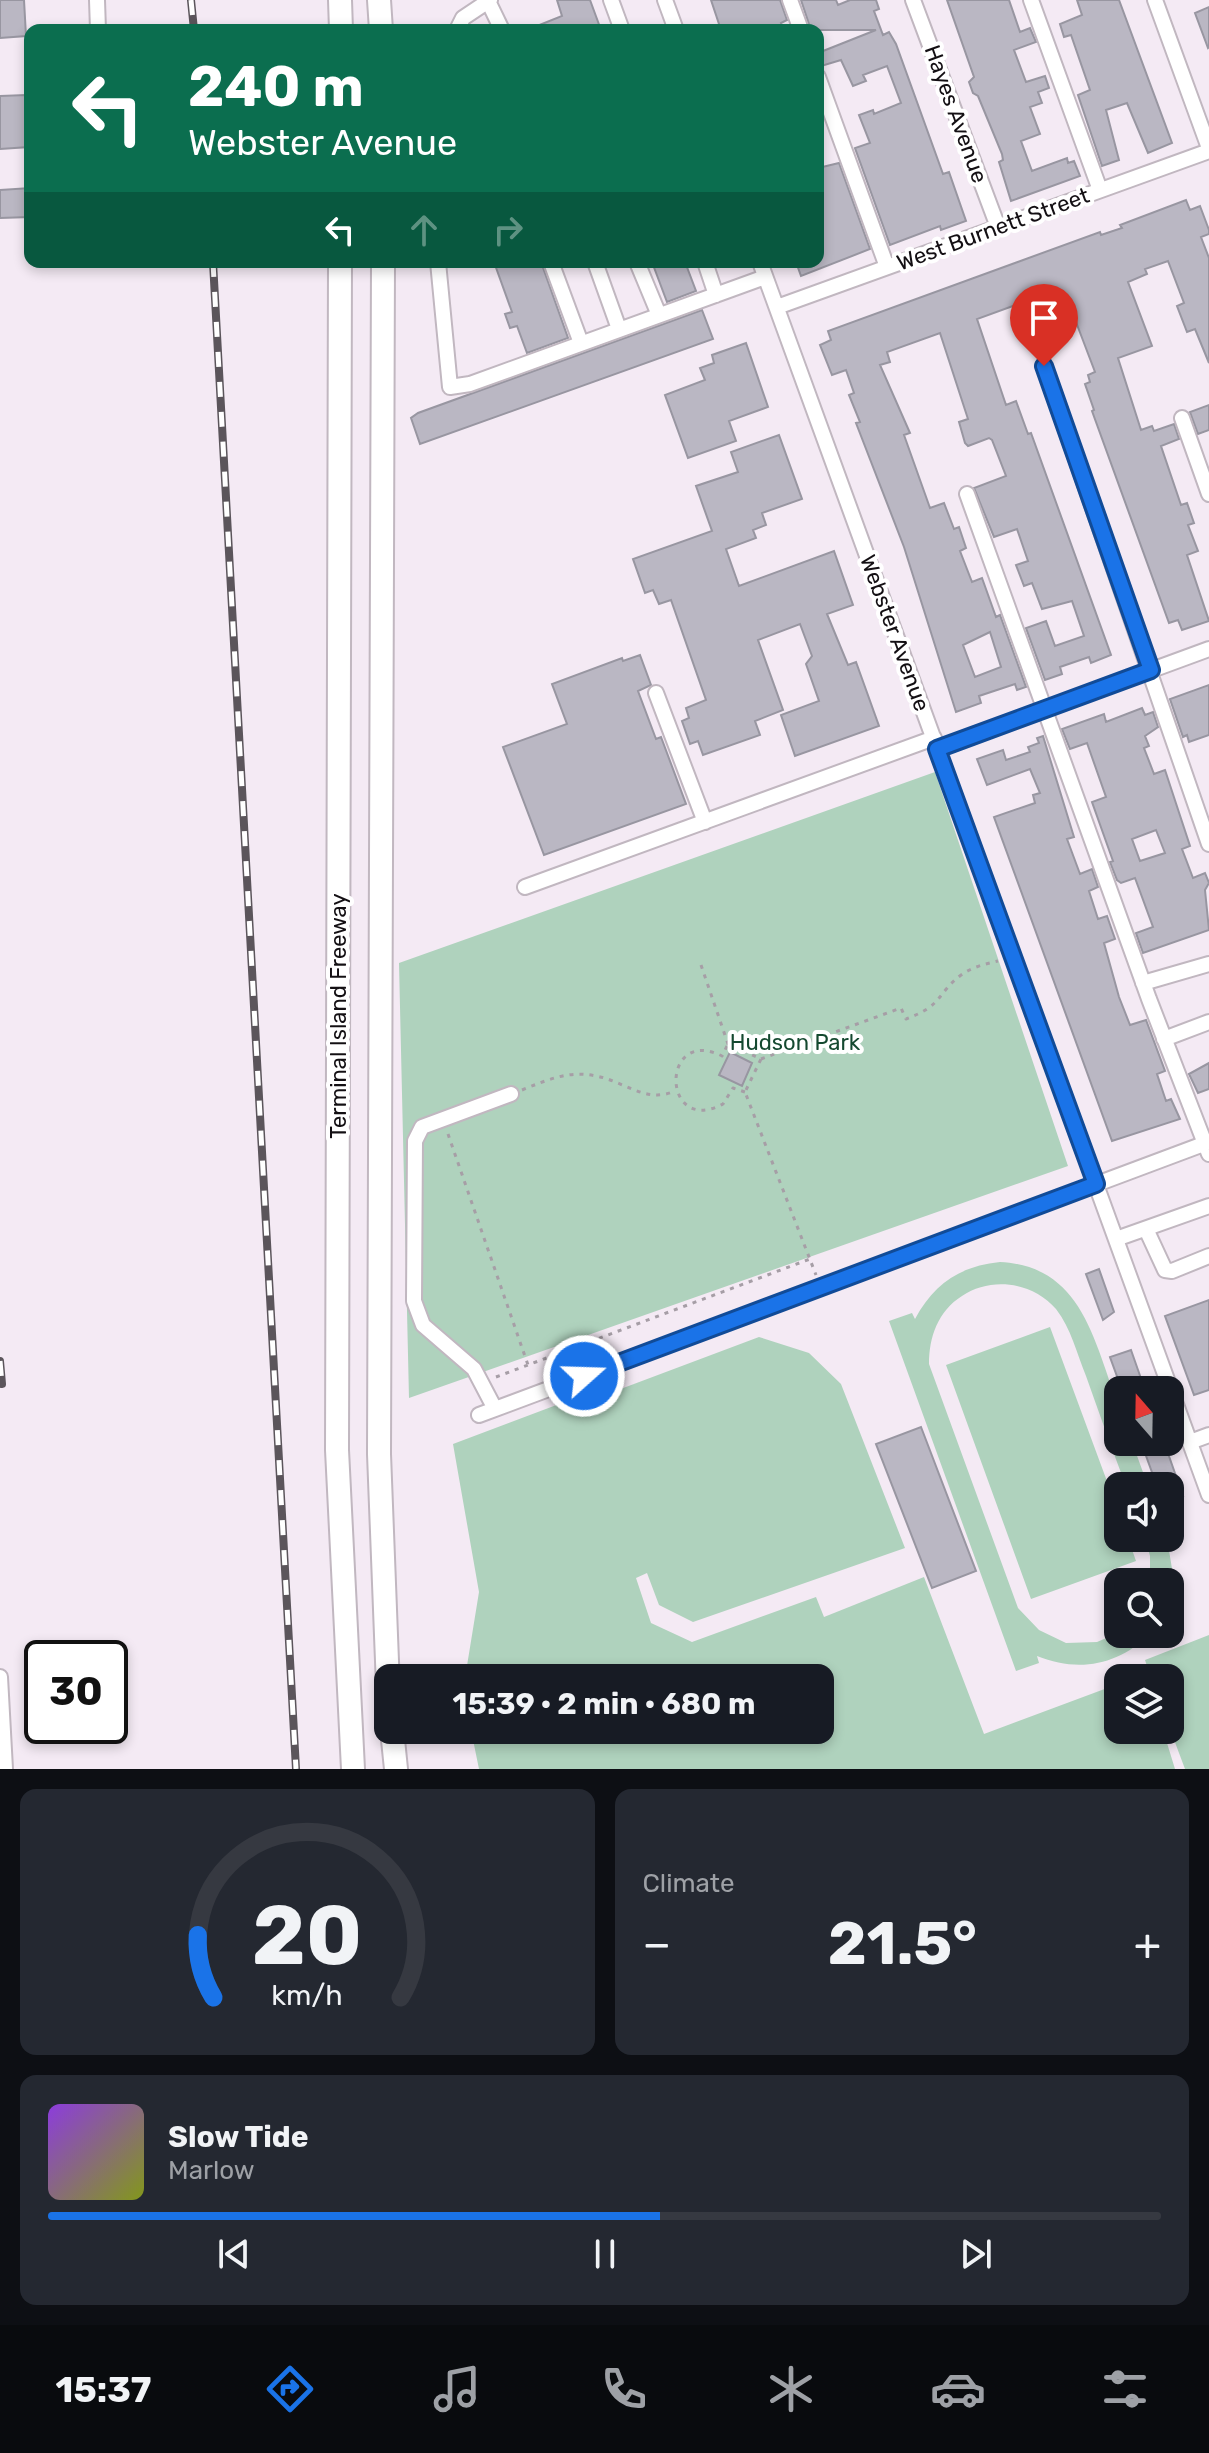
<!DOCTYPE html>
<html lang="en">
<head>
<meta charset="utf-8">
<style>
  :root { --surface:#171b24; --page:#242831; --text:#f1f3f6; --muted:#9ea1a6; --line:#363941; --accent:#1a73e8 }
  body { margin:0; font-family:Rubik,sans-serif; background:var(--page); color:var(--text); height:100vh; display:flex; flex-direction:column; font-size:30px; white-space:nowrap }
  * { box-sizing:border-box; margin:0 }
  p { font-size:26px; color:var(--muted) }
  .icon { flex:none; width:44px; height:44px; fill:none; stroke:currentColor; stroke-width:2; stroke-linecap:round; stroke-linejoin:round }
  .map { position:relative; height:1769px; overflow:hidden }
  .side { display:flex; flex-direction:column; gap:20px; padding:20px; background:#0d0f14; flex:1 }
  .side>* { flex:none }
  .hud { position:absolute; left:24px; top:24px; width:800px; height:244px; border-radius:16px; box-shadow:0 4px 12px #0003; background:#0b6e4f; color:#fff; overflow:hidden }
  .needle { width:52px; rotate:340deg }
  .tools { position:absolute; left:1104px; top:1376px; display:grid; gap:16px }
  .tools a { display:grid; place-items:center; width:80px; height:80px; border-radius:16px; background:var(--surface); box-shadow:0 4px 12px #0003; font-size:40px }
  .speed { position:absolute; left:24px; top:1640px; display:flex; gap:16px; font-size:40px; font-weight:700; text-align:center }
  .speed>* { display:grid; place-content:center; width:104px; height:104px; border-radius:50%; background:var(--surface); box-shadow:0 4px 12px #0003; line-height:1 }
  .speed .limit { border:4px solid #111; border-radius:12px; background:#fff; color:#111 }
  .pin { position:absolute; display:grid; place-items:center; width:68px; height:68px; color:#fff; margin:-82px -34px; border-radius:50% 50% 50% 0; rotate:-45deg; box-shadow:0 0 8px #0007 }
  .pin .icon { rotate:45deg }
  .me { position:absolute; width:88px; margin:-44px; rotate:70deg; stroke-linejoin:round; filter:drop-shadow(0 0 6px #0008) }
  .turn { display:flex; align-items:center; gap:28px; height:168px; padding:0 32px; font-size:36px }
  .turn .icon { width:104px; height:104px; stroke-width:2.5 }
  .turn b { display:block; font-size:56px; line-height:68px }
  .lanes { display:flex; align-items:center; height:76px; padding:0 32px; background:#0003; justify-content:center; gap:40px; direction:ltr }
  .lanes .off { opacity:.35 }
  .big { font-size:60px; font-weight:700; line-height:1.1 }
  .side .card { flex:1; display:flex; flex-direction:column; justify-content:center; gap:12px; min-width:0; padding:0 28px; border-radius:16px; background:var(--page) }
  .side .dial { align-items:center; gap:0 }
  .dial svg { height:208px; overflow:visible; fill:none; stroke:var(--line); stroke-width:7; stroke-linecap:round; text-anchor:middle }
  .dial text { fill:var(--text); stroke:none }
  .song { display:flex; align-items:center; gap:24px }
  .cover { width:96px; height:96px; border-radius:12px; background:linear-gradient(135deg,hsl(270 70% 55%),hsl(70 70% 35%)) }
  .played { height:8px; border-radius:4px; background:linear-gradient(90deg,var(--accent) 55%,var(--line) 55%) }
  .keys { display:flex; justify-content:space-around; direction:ltr }
  .heat { display:flex; justify-content:space-between; align-items:center; font-size:44px; direction:ltr }
  .side .tiles { flex:1; display:grid; gap:20px; grid-template-columns:1fr 1fr }
  .card:last-child { grid-column:span 2 }
  .trip { position:absolute; left:374px; top:1664px; width:460px; height:80px; border-radius:16px; background:var(--surface); box-shadow:0 4px 12px #0003; font-weight:700; line-height:80px; text-align:center }
  .tab-bar { display:flex; height:128px; justify-content:space-around; align-items:center; background:#090b0e; color:var(--muted) }
  .tab-bar .icon { width:56px; height:56px }
  .tab-bar .on { color:var(--accent) }
  .tab-bar b { font-size:36px; color:var(--text) }
  .map>svg:first-child { display:block }
  .green { fill:#afd2bd }
  .building { fill:#bab7c3; stroke:#9896a1; stroke-width:2; fill-rule:evenodd }
  .lines { fill:none; stroke-linecap:round; stroke-linejoin:round }
  .minor-casing { stroke:#c1b7c0; stroke-width:18 }
  .highway-casing { stroke:#c1b7c0; stroke-width:26 }
  .path { stroke:#a69ea6; stroke-width:3; stroke-dasharray:4 6; stroke-linecap:butt }
  .minor { stroke:#fff; stroke-width:14 }
  .highway { stroke:#fff; stroke-width:22 }
  .rail-casing { stroke:#5b555b; stroke-width:8 }
  .rail { stroke:#fff; stroke-width:5; stroke-dasharray:15; stroke-linecap:butt }
  .route-casing { stroke:#114b97; stroke-width:20 }
  .route { stroke:#1a73e8; stroke-width:14 }
  .labels { text-anchor:middle; dominant-baseline:central; stroke-width:8; stroke-linejoin:round; paint-order:stroke }
  .street-label { font-size:22px; fill:#130f13; stroke:#fff }
  .park-label { font-size:22px; fill:#154930; stroke:#fff }
</style>
</head>
<body>
<div class="map">
<svg width="1209" height="1769" viewBox="0 0 1209 1769">
  <rect width="100%" height="100%" fill="#f4eaf4"/>
  <path class="green" d="M935 772 1068 1166 409 1398 399 963Z
    M1000 1262C1057 1265 1081 1301 1099 1351 1112 1387 1118 1403 1118 1442H1132L1148 1486H1126C1112 1449 1099 1413 1086 1376 1077 1354 1071 1328 1056 1309 1033 1282 991 1276 962 1296 938 1311 929 1337 929 1364L1018 1608 1039 1630 1066 1643 1097 1642 1118 1633 1150 1634C1118 1665 1079 1673 1037 1656L1039 1663 1016 1671 889 1321 912 1313 915 1319C934 1284 960 1266 1000 1262Z
    M1050 1327 1118 1511V1538H1128L1136 1561 1031 1599 946 1365Z
    M759 1337 809 1353 841 1384 905 1548 693 1622 659 1605 647 1573 636 1578 651 1623 692 1642 816 1597 824 1617 924 1577 984 1734 1118 1684V1730H1163L1175 1769H479L471 1730H820V1678H465L479 1592 453 1444 583 1395 586 1402Z
    M1145 1538H1167L1173 1575 1170 1597V1582H1150V1556Z
    M1209 1635V1769H1185L1170 1729V1678H1151L1145 1660Z"/>
  <path class="building" d="M0 0H24L26 36 0 38Z
    M557 0H590L601 30H527L562 16Z
    M711 0H780L787 20 781 23 784 30H721Z
    M801 0H836L838 5 850 0H876L879 9 874 11 883 35 889 32 896 44 943 174 949 172 966 221 941 230 940 226 890 245 855 148 870 143 859 115 873 110 874 114 901 103 887 66 863 75 866 81 853 86 841 60 818 67V53L876 30H811Z
    M947 0H1009L1020 32 1030 28 1036 42 1014 50 1026 82 1045 76 1049 88 1038 92 1042 103 1030 107 1040 134 1021 141 1032 171 1067 158 1068 163 1074 161 1080 176 1011 201 999 162 1003 160 1002 154 978 96 973 93 969 82 974 77Z
    M1077 0H1119L1172 143 1148 153 1127 103 1106 110 1119 160 1102 166 1078 95 1090 90 1071 35 1064 37 1060 24 1082 15Z
    M1209 7V47L1208 48 1195 13Z
    M26 95 29 147 0 149V96Z
    M839 163 870 249 801 276 796 262H818V168Z
    M30 188V217L0 218V190Z
    M1186 200 1190 210 1200 206 1209 230V234L1201 237 1209 258V363L1195 329 1187 332 1177 306 1184 303 1168 261 1145 269 1147 274 1128 282 1152 346 1118 358 1141 430 1152 426 1154 431 1174 424 1179 439 1161 446 1181 505 1187 503 1194 523 1188 525 1198 551 1187 555 1209 621 1182 630 1178 620 1169 623 1092 411 1094 410 1085 384 1090 382 1088 375 1095 372 1076 322 1067 326 1054 291 977 319 1006 405 1016 401 1028 434 1031 433 1111 655 1091 663 1089 657 1060 667 1062 674 1045 680 1026 628 1046 621 1055 646 1084 636 1072 601 1042 609 1032 583 1024 586 1016 565 1028 561 1017 529 994 537 974 488 1006 476 992 440 989 438 968 446 965 443 959 422 968 419 940 333 887 352 890 362 880 365 910 433 904 435 930 508 944 503 954 529 959 527 966 548 960 551 972 582 982 578 996 617 1000 615 1026 687 1017 690 1015 684 979 696 981 703 956 712 904 547 856 423 860 422 849 395 854 393 846 370 832 375 820 345 831 340 828 331 1100 232 1101 235 1122 228 1120 225ZM990 632 1001 667 975 677 963 645Z
    M494 262H541L568 338 527 353 517 326 510 328 505 314 512 312Z
    M652 262H685L696 291 667 302Z
    M702 310 713 339 420 444 411 418 418 413Z
    M746 343 768 407 729 421 736 441 688 458 665 395 705 380 700 368 714 363 712 355Z
    M1209 405V430L1198 434 1190 412Z
    M779 435 802 499 762 513 766 525 753 530 756 538 726 549 739 586 834 551 853 605 827 614 848 665 856 662 879 726 795 756 781 715 819 701 806 664 812 656 800 624 758 640 783 710 755 721 760 735 703 755 698 741 690 744 682 721 689 718 686 708 706 700 671 600 659 604 653 590 645 593 633 559 712 531 696 486 738 472 731 452Z
    M640 655 651 685 638 691 656 739 661 737 686 804 544 855 503 747 567 724 552 684 622 658 623 661Z
    M1209 685V735L1189 742 1187 735 1183 737 1170 699Z
    M1142 708 1145 715 1153 712 1158 727 1145 736 1149 746 1144 748 1154 774 1165 770 1190 846 1182 849 1193 878 1205 873 1209 883 1205 890 1209 930 1143 953 1136 933 1153 927 1135 878 1121 883 1117 880 1110 862 1113 861 1092 802 1106 797 1087 743 1070 749 1062 729 1104 714 1106 722ZM1156 830 1165 853 1140 861 1132 839Z
    M1043 736 1074 837 1067 839 1080 874 1092 869 1098 887 1089 891 1098 919 1107 916 1115 939 1104 943 1119 997 1130 1025 1146 1020 1165 1071 1157 1074 1166 1101 1171 1099 1180 1119 1112 1141 994 817 1035 803 1033 795 1040 793 1030 769 987 785 977 759 1003 750 1006 760 1030 752 1028 747 1039 743 1037 738Z
    M730 1052 752 1063 742 1086 719 1075Z
    M1209 1063V1089L1198 1093 1189 1074Z
    M1099 1269 1114 1312 1103 1320 1086 1274Z
    M1209 1300V1390L1194 1395 1165 1316Z
    M1131 1350 1145 1390H1122L1110 1357Z
    M921 1427 976 1571 932 1588 876 1444Z
    M1141 1442H1164L1183 1496 1170 1500V1486H1157Z"/>
  <g class="lines">
    <defs>
      <path id="minor" d="M97 0 98 30
        M611 0 622 30
        M665 0 676 30
        M790 0 801 30
        M913 0 998 227
        M1031 0 1100 190
        M1155 0 1209 148
        M488 1 502 30
        M457 30 463 18 490 0
        M818 77 887 267
        M438 262 450 387 470 384 765 277
        M551 262 581 343
        M595 262 619 329
        M637 262 659 315
        M705 262 716 295
        M760 262 1209 1495
        M777 307 1209 151
        M1044 366 1209 844
        M1182 418 1209 494
        M967 494 1149 999 1209 1154
        M656 693 705 822
        M937 749 1209 649
        M525 887 934 738
        M1143 983 1209 964
        M1164 1039 1209 1022
        M1146 1229 1165 1270 1172 1271 1209 1256
        M1116 1239 1209 1206
        M495 1409 474 1369 423 1325 414 1301 415 1141 422 1127 511 1094
        M479 1415 1209 1142
        M1190 1442 1209 1435
        M0 1677 5 1769"/>
      <path id="highway" d="M340 0 341 30
        M379 0 381 30
        M340 262 337 1450 353 1769
        M383 262 379 1454 388 1687
        M392 1730 396 1769"/>
    </defs>
    <use href="#minor" class="minor-casing"/>
    <use href="#highway" class="highway-casing"/>
    <path class="path" d="M701 965 728 1044 761 1059 745 1092 816 1275
      M727 1046 722 1056C660 1025 661 1137 723 1104L733 1088 745 1092
      M761 1059 901 1008 906 1019C944 1005 936 994 961 975 972 967 985 964 998 961
      M522 1090C547 1080 569 1070 596 1076 624 1081 646 1104 675 1091
      M448 1134 528 1365
      M496 1377 810 1259"/>
    <use href="#minor" class="minor"/>
    <use href="#highway" class="highway"/>
    <defs>
      <path id="rail" d="M191 0 194 30
        M213 262 296 1769
        M0 1361 2 1384"/>
    </defs>
    <use href="#rail" class="rail-casing"/>
    <use href="#rail" class="rail"/>
  </g>
  <g class="lines">
    <defs>
      <path id="route" d="M584 1376 1096 1184 937 749 1151 670 1044 366"/>
    </defs>
    <use href="#route" class="route-casing"/>
    <use href="#route" class="route"/>
  </g>
  <g class="labels">
    <g class="street-label">
      <text transform="translate(956 114) rotate(70)">Hayes Avenue</text>
      <text transform="translate(993 229) rotate(-20)">West Burnett Street</text>
      <text transform="translate(895 633) rotate(70)">Webster Avenue</text>
      <text transform="translate(338 1016) rotate(-90)">Terminal Island Freeway</text>
    </g>
    <g class="park-label">
      <text x="795" y="1042">Hudson Park</text>
    </g>
  </g>
</svg>
<div class="tools">
<a><svg class="needle" viewBox="-14 -14 28 28"><path d="M0-13l5 13h-10z" fill="#e53935"/><path d="M0 13l5-13h-10z" fill="#9ea1a6"/></svg></a>
<a><svg class="icon" aria-label="sound" viewBox="0 0 24 24"><path d="M4 9h4l5-4v14l-5-4H4zM17 9q2 3 0 6"/></svg></a>
<a><svg class="icon" aria-label="search" viewBox="0 0 24 24"><circle cx="10" cy="10" r="6"/><path d="M15 15l6 6"/></svg></a>
<a><svg class="icon" aria-label="layers" viewBox="0 0 24 24"><path d="M12 4l9 5-9 5-9-5zM3 14l9 5 9-5"/></svg></a>
</div>
<div class="speed"><div class="limit">30</div></div>
<div class="pin" style="left:1044px;top:366px;background:#d93025"><svg class="icon" aria-label="arrive" viewBox="0 0 24 24"><path d="M6 21V4h12l-3 4 3 4H6"/></svg></div>
<svg class="me" style="left:584px;top:1376px" viewBox="-20 -20 40 40"><circle r="17" fill="#1a73e8" stroke="#fff" stroke-width="3"/><path d="M0-11L8 9 0 5-8 9z" fill="#fff"/></svg>
<div class="trip">15:39 · 2 min · 680 m</div>
<div class="hud">
<div class="turn"><svg class="icon" aria-label="left" viewBox="0 0 24 24"><path d="M17 20v-9H6M10 6l-5 5 5 5"/></svg><div><b>240 m</b>Webster Avenue</div></div>
<div class="lanes"><svg class="icon" aria-label="left" viewBox="0 0 24 24"><path d="M17 20v-9H6M10 6l-5 5 5 5"/></svg><svg class="icon off" aria-label="ahead" viewBox="0 0 24 24"><path d="M12 20V5M6 11l6-6 6 6"/></svg><svg class="icon off" aria-label="right" viewBox="0 0 24 24"><path d="M7 20v-9h11M14 6l5 5-5 5"/></svg></div>
</div>
</div>
<section class="side">
<div class="tiles">
<div class="card dial"><svg viewBox="0 0 100 80">
<path d="M14 69A42 42 0 1 1 86 69"/>
<path d="M14 69A42 42 0 0 1 8 45" stroke="#1a73e8"/>
<text x="50" y="56" font-size="32" font-weight="700">20</text>
<text x="50" y="72" font-size="11">km/h</text>
</svg></div>
<div class="card"><p>Climate</p>
<div class="heat"><a>−</a><b class="big">21.5°</b><a>+</a></div>
</div>
<div class="card">
<div class="song"><i class="cover"></i><div><b>Slow Tide</b><p>Marlow</p></div></div>
<div class="played"></div>
<div class="keys"><svg class="icon" aria-label="previous" viewBox="0 0 24 24"><path d="M18 5L8 12l10 7zM5 5v14"/></svg><svg class="icon" aria-label="pause" viewBox="0 0 24 24"><path d="M8 5v14M16 5v14"/></svg><svg class="icon" aria-label="next" viewBox="0 0 24 24"><path d="M6 5l10 7-10 7zM19 5v14"/></svg></div>
</div>
</div>
</section>
<nav class="tab-bar">
<b>15:37</b>
<svg class="icon on" aria-label="directions" viewBox="0 0 24 24"><path d="M12 3l9 9-9 9-9-9zM9 14v-3h6M13 9l2 2-2 2"/></svg>
<svg class="icon" aria-label="music" viewBox="0 0 24 24"><path d="M9 18V5l10-2v13"/><circle cx="6" cy="18" r="3"/><circle cx="16" cy="16" r="3"/></svg>
<svg class="icon" aria-label="phone" viewBox="0 0 24 24"><path d="M5 4h4l2 5-3 2q2 4 5 5l2-3 5 2v4C11 20 4 13 5 4z"/></svg>
<svg class="icon" aria-label="climate" viewBox="0 0 24 24"><path d="M12 3v18M4 7l16 10M4 17L20 7"/></svg>
<svg class="icon" aria-label="car" viewBox="0 0 24 24"><path d="M5 17H2v-5l4-1 3-4h7l3 4 3 1v5h-3M9 17h6M6 11h13"/><circle cx="7" cy="17" r="2"/><circle cx="17" cy="17" r="2"/></svg>
<svg class="icon" aria-label="filters" viewBox="0 0 24 24"><path d="M4 7h16M4 17h16"/><circle cx="9" cy="7" r="2"/><circle cx="15" cy="17" r="2"/></svg>
</nav>
</body>
</html>
